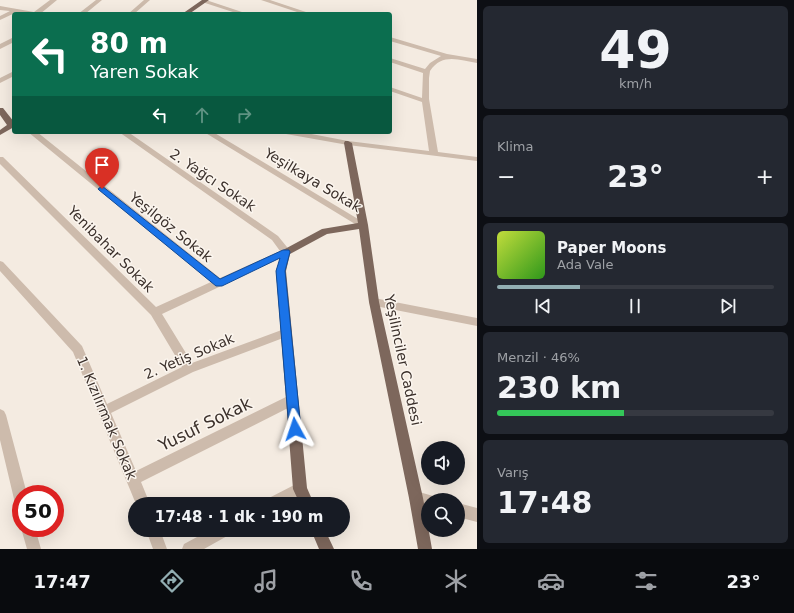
<!DOCTYPE html>
<html lang="tr">
<head>
<meta charset="utf-8">
<style>
  :root { --surface:#171b24; --page:#242831; --text:#f1f3f6; --muted:#9ea1a6; --line:#363941; --accent:#92aeb2 }
  body { margin:0; font-family:"DejaVu Sans",sans-serif; background:var(--page); color:var(--text); height:100vh; display:flex; flex-direction:column; font-size:15px; white-space:nowrap }
  * { box-sizing:border-box; margin:0 }
  p { font-size:13px; color:var(--muted) }
  .icon { flex:none; width:22px; height:22px; fill:none; stroke:currentColor; stroke-width:2; stroke-linecap:round; stroke-linejoin:round }
  .map { position:relative; flex:1; overflow:hidden }
  .details { display:flex; flex-direction:column; gap:6px; padding:6px; background:#0d0f14; width:317px }
  .details>* { flex:none }
  .top-card { position:absolute; left:12px; top:12px; width:380px; height:122px; border-radius:4px; box-shadow:0 4px 16px #0002; background:#0b6e4f; color:#fff; overflow:hidden }
  .tools { position:absolute; left:421px; top:441px; display:grid; gap:8px }
  .tools a { display:grid; place-items:center; width:44px; height:44px; border-radius:50%; background:var(--surface); box-shadow:0 4px 16px #0002; font-size:20px }
  .speed { position:absolute; left:12px; top:485px; display:flex; gap:8px; font-size:20px; font-weight:700; text-align:center }
  .speed>* { display:grid; place-content:center; width:52px; height:52px; border-radius:50%; background:var(--surface); box-shadow:0 4px 16px #0002; line-height:1 }
  .speed .limit { border:6px solid #d22; background:#fff; color:#111 }
  .pin { position:absolute; display:grid; place-items:center; width:34px; height:34px; color:#fff; margin:-41px -17px; border-radius:50% 50% 50% 0; rotate:-45deg; box-shadow:0 0 4px #0007 }
  .pin .icon { rotate:45deg }
  .me { position:absolute; width:44px; margin:-22px; rotate:355deg; stroke-linejoin:round; filter:drop-shadow(0 0 3px #0008) }
  .turn { display:flex; align-items:center; gap:14px; height:84px; padding:0 12px; font-size:18px }
  .turn .icon { width:52px; height:52px; stroke-width:2.5 }
  .turn b { display:block; font-size:28px; line-height:34px }
  .lanes { display:flex; align-items:center; height:38px; padding:0 12px; background:#0003; justify-content:center; gap:20px; direction:ltr }
  .lanes .off { opacity:.35 }
  .big { font-size:30px; font-weight:600; line-height:1.1 }
  .details .card { flex:1; display:flex; flex-direction:column; justify-content:center; gap:6px; min-width:0; padding:0 14px; border-radius:6px; background:var(--page) }
  .details .dial { align-items:center; gap:0 }
  .dial b { font-size:52px; line-height:1 }
  .song { display:flex; align-items:center; gap:12px }
  .cover { width:48px; height:48px; border-radius:6px; background:linear-gradient(135deg,hsl(70 70% 55%),hsl(110 70% 35%)) }
  .played { height:4px; border-radius:2px; background:linear-gradient(90deg,var(--accent) 30%,var(--line) 30%) }
  .keys { display:flex; justify-content:space-around; direction:ltr }
  .heat { display:flex; justify-content:space-between; align-items:center; font-size:22px; direction:ltr }
  .charge { height:6px; border-radius:3px; background:linear-gradient(90deg,#34c759 46%,var(--line) 0) }
  .trip { position:absolute; left:128px; top:497px; width:222px; height:40px; border-radius:20px; background:var(--surface); box-shadow:0 4px 16px #0002; font-weight:600; line-height:40px; text-align:center }
  .tab-bar { display:flex; height:64px; justify-content:space-around; align-items:center; background:#090b0e; color:var(--muted) }
  .tab-bar .icon { width:28px; height:28px }
  .tab-bar .active { color:var(--accent) }
  .tab-bar b { font-size:18px; color:var(--text) }
  main { display:flex; flex:1; min-height:0 }
  .map>svg:first-child { display:block }
  .lines { fill:none; stroke-linecap:round; stroke-linejoin:round }
  .minor { fill:#cdbbac; fill-rule:evenodd }
  .major { fill:#7d675c; fill-rule:evenodd }
  .route { fill:#1a73e8; stroke:#114b97 }
  .labels { text-anchor:middle; dominant-baseline:central; stroke-width:3; stroke-linejoin:round; paint-order:stroke }
  .street-label { font-size:14px; fill:#3b302b; stroke:#fbf5ee }
  .near-street-label { font-size:17px; fill:#3b302b; stroke:#fbf5ee }
</style>
</head>
<body>
<main>
<div class="map">
<svg width="477" height="549" viewBox="0 0 477 549">
  <rect width="100%" height="100%" fill="#f4ebe1"/>
  <g class="lines">
    <path class="minor" d="M50 0H57L40 14 17 12 0 20V16L10 11 0 10V6L34 12Z
      M96 0H102L85 14H78Z
      M144 0H150L134 14H128Z
      M202 0H206L248 14H239L202 2Z
      M261 0H270L312 14H303Z
      M14 37V42L0 49V44Z
      M390 37 447 54 477 59V63C459 60 442 53 430 71L429 78V99L438 152 477 157V161L348 145 286 134 285 132H301L348 141 429 151 422 102 390 91V87L422 98 423 73 390 62V58L425 69 430 63 441 56 390 41Z
      M14 71V76L0 83V78Z
      M28 132H37L220 278 280 251 272 240 119 132H128L278 236 291 252 289 254 162 314 192 363 287 328 291 329 292 332 291 335 193 372 111 413 136 471 288 396 292 395 296 396 298 400 296 404 141 482 150 504H136L73 352 0 271V261L3 262 82 346 107 404 182 367 151 315 0 164V157H3L156 307 211 282Z
      M204 132H213L368 225 363 228 360 227Z
      M374 298 477 318V326L370 305 369 302 370 299Z
      M0 409 4 411 6 415 27 494H21V506L16 504 14 499 0 440Z
      M300 482 305 484 307 489C300 504 279 504 265 504L267 499Z
      M416 491 433 496 434 500H428V508L411 503 409 498 411 493Z
      M458 503 477 508V522L458 517Z
      M21 528H35L41 549H27Z
      M146 530H160L167 549H153Z
      M210 530H231L229 535 204 549H182L184 544Z"/>
    <path class="major" d="M202 0H209L189 14H182Z
      M0 108H3L14 122V127L0 135V130L7 125 0 115Z
      M345 141H348L352 143 368 225 379 302 423 498 432 549H418L409 498 369 302 359 229 327 234 290 254 286 271 307 488 314 504H300L293 489 276 271 283 250 322 229 358 223 344 143Z
      M311 530H325L334 549H319Z"/>
  </g>
  <path class="route" d="M102 186 220 279 283 250H289L290 252 285 271 301 429 299 433 295 435 291 433 289 429 276 271 280 258 222 286H216L99 190 98 189Z"/>
  <g class="labels">
    <g class="street-label">
      <text transform="translate(213 180) rotate(34)">2. Yağcı Sokak</text>
      <text transform="translate(313 180) rotate(31)">Yeşilkaya Sokak</text>
      <text transform="translate(171 227) rotate(39)">Yeşilgöz Sokak</text>
      <text transform="translate(111 249) rotate(45)">Yenibahar Sokak</text>
      <text transform="translate(189 356) rotate(-23)">2. Yetiş Sokak</text>
      <text transform="translate(403 360) rotate(78)">Yeşilinciler Caddesi</text>
      <text transform="translate(107 418) rotate(67)">1. Kızılırmak Sokak</text>
    </g>
    <g class="near-street-label">
      <text transform="translate(205 424) rotate(-26)">Yusuf Sokak</text>
    </g>
  </g>
</svg>
<div class="tools">
<a><svg class="icon" aria-label="sound" viewBox="0 0 24 24"><path d="M4 9h4l5-4v14l-5-4H4zM17 9q2 3 0 6"/></svg></a>
<a><svg class="icon" aria-label="search" viewBox="0 0 24 24"><circle cx="10" cy="10" r="6"/><path d="M15 15l6 6"/></svg></a>
</div>
<div class="speed"><div class="limit">50</div></div>
<div class="pin" style="left:102px;top:189px;background:#d93025"><svg class="icon" aria-label="arrive" viewBox="0 0 24 24"><path d="M6 21V4h12l-3 4 3 4H6"/></svg></div>
<svg class="me" style="left:295px;top:429px" viewBox="-20 -20 40 40"><path d="M0-17L14 15 0 8-14 15z" fill="#1a73e8" stroke="#fff" stroke-width="4"/></svg>
<div class="trip">17:48 · 1 dk · 190 m</div>
<div class="top-card">
<div class="turn"><svg class="icon" aria-label="left" viewBox="0 0 24 24"><path d="M17 20v-9H6M10 6l-5 5 5 5"/></svg><div><b>80 m</b>Yaren Sokak</div></div>
<div class="lanes"><svg class="icon" aria-label="left" viewBox="0 0 24 24"><path d="M17 20v-9H6M10 6l-5 5 5 5"/></svg><svg class="icon off" aria-label="ahead" viewBox="0 0 24 24"><path d="M12 20V5M6 11l6-6 6 6"/></svg><svg class="icon off" aria-label="right" viewBox="0 0 24 24"><path d="M7 20v-9h11M14 6l5 5-5 5"/></svg></div>
</div>
</div>
<section class="details">
<div class="card dial"><b>49</b><p>km/h</p></div>
<div class="card"><p>Klima</p>
<div class="heat"><a>−</a><b class="big">23°</b><a>+</a></div>
</div>
<div class="card">
<div class="song"><i class="cover"></i><div><b>Paper Moons</b><p>Ada Vale</p></div></div>
<div class="played"></div>
<div class="keys"><svg class="icon" aria-label="previous" viewBox="0 0 24 24"><path d="M18 5L8 12l10 7zM5 5v14"/></svg><svg class="icon" aria-label="pause" viewBox="0 0 24 24"><path d="M8 5v14M16 5v14"/></svg><svg class="icon" aria-label="next" viewBox="0 0 24 24"><path d="M6 5l10 7-10 7zM19 5v14"/></svg></div>
</div>
<div class="card"><p>Menzil · 46%</p><b class="big">230 km</b><div class="charge"></div></div>
<div class="card"><p>Varış</p><b class="big">17:48</b></div>
</section>
</main>
<nav class="tab-bar">
<b>17:47</b>
<svg class="icon active" aria-label="directions" viewBox="0 0 24 24"><path d="M12 3l9 9-9 9-9-9zM9 14v-3h6M13 9l2 2-2 2"/></svg>
<svg class="icon" aria-label="music" viewBox="0 0 24 24"><path d="M9 18V5l10-2v13"/><circle cx="6" cy="18" r="3"/><circle cx="16" cy="16" r="3"/></svg>
<svg class="icon" aria-label="phone" viewBox="0 0 24 24"><path d="M5 4h4l2 5-3 2q2 4 5 5l2-3 5 2v4C11 20 4 13 5 4z"/></svg>
<svg class="icon" aria-label="climate" viewBox="0 0 24 24"><path d="M12 3v18M4 7l16 10M4 17L20 7"/></svg>
<svg class="icon" aria-label="car" viewBox="0 0 24 24"><path d="M5 17H2v-5l4-1 3-4h7l3 4 3 1v5h-3M9 17h6M6 11h13"/><circle cx="7" cy="17" r="2"/><circle cx="17" cy="17" r="2"/></svg>
<svg class="icon" aria-label="filters" viewBox="0 0 24 24"><path d="M4 7h16M4 17h16"/><circle cx="9" cy="7" r="2"/><circle cx="15" cy="17" r="2"/></svg>
<b>23°</b>
</nav>
</body>
</html>
